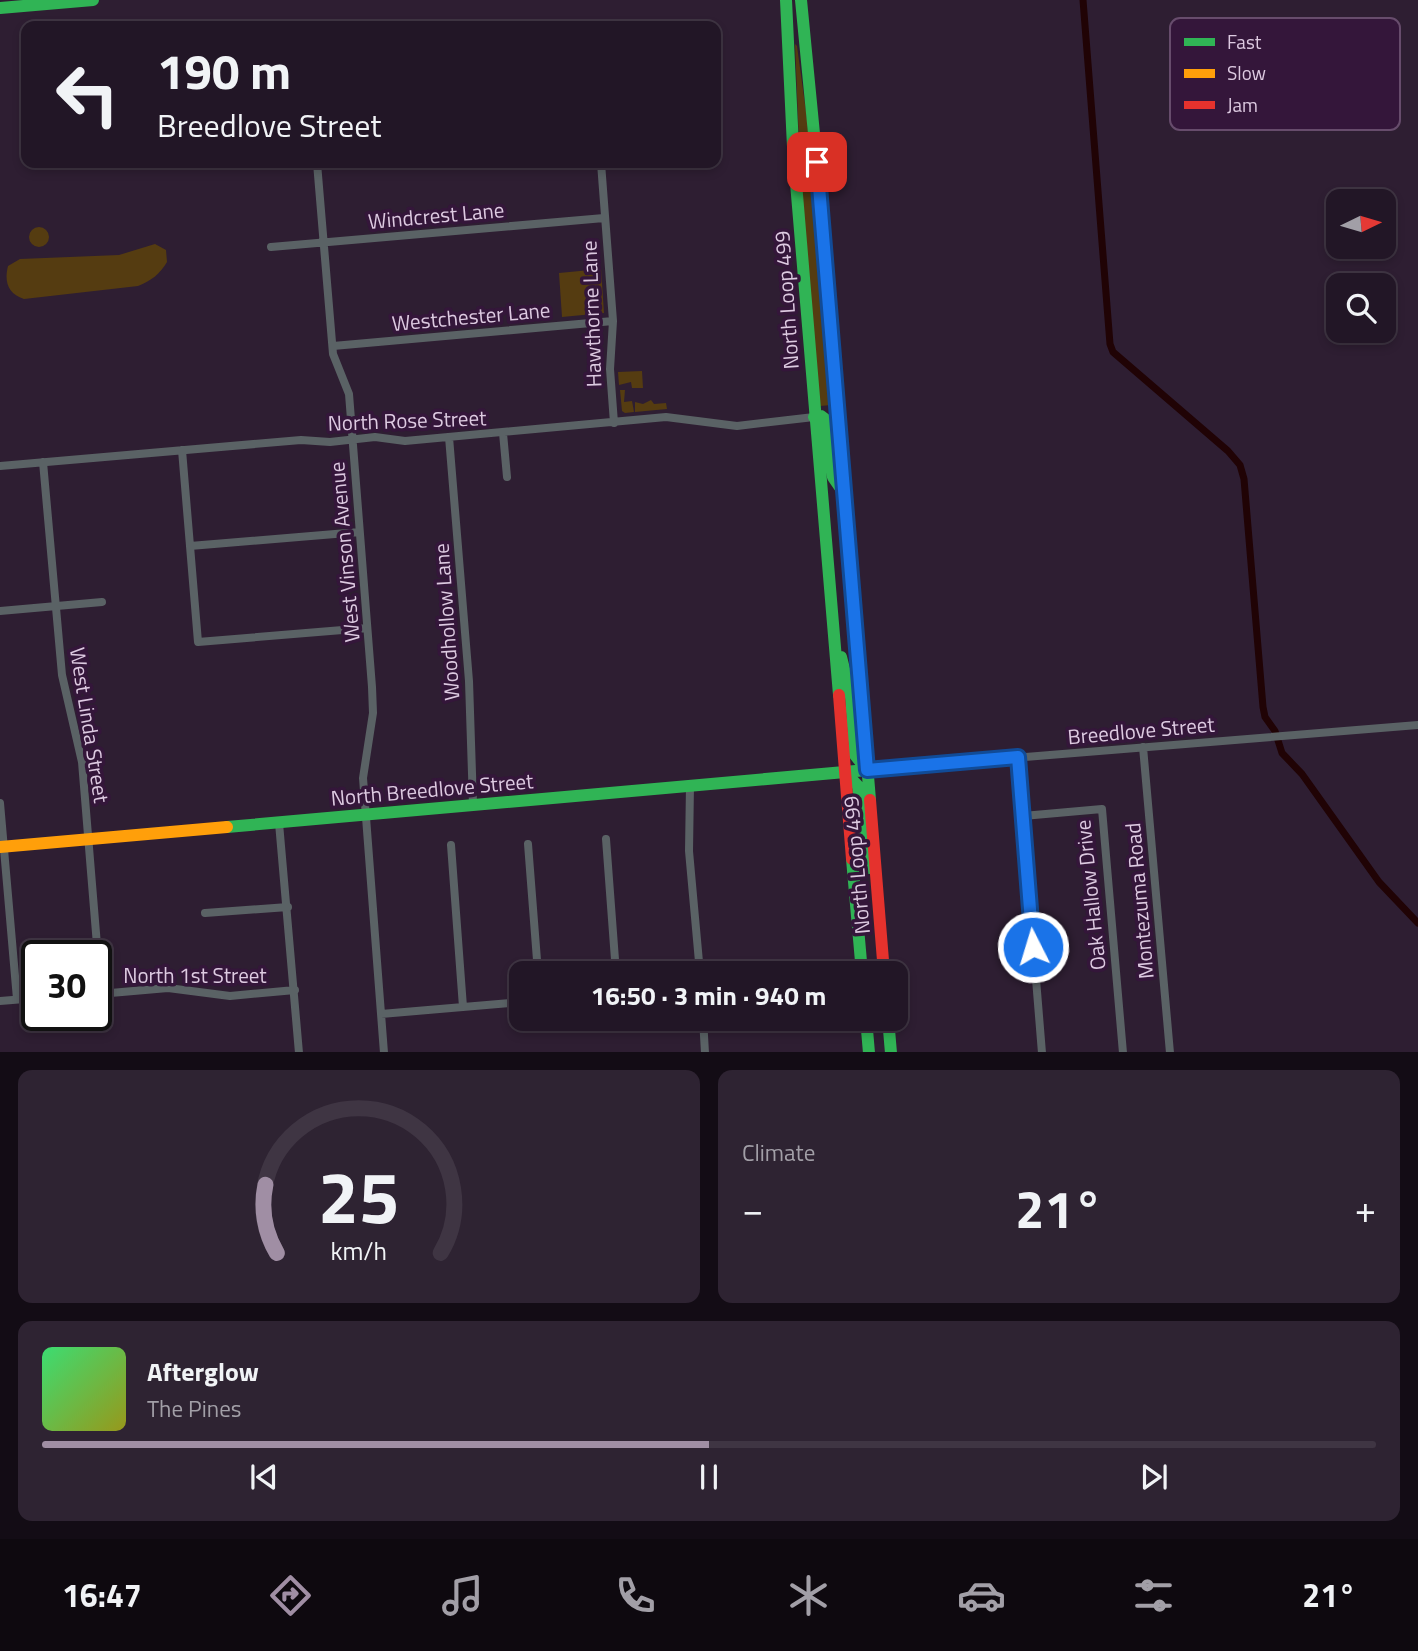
<!DOCTYPE html>
<html lang="en">
<head>
<meta charset="utf-8">
<style>
  :root { --surface:#221626; --page:#2e2332; --text:#f1f3f6; --muted:#a29fa7; --line:#3f3543; --accent:#a08ea4 }
  body { margin:0; font-family:"Titillium Web",sans-serif; background:var(--page); color:var(--text); height:100vh; display:flex; flex-direction:column; font-size:26px; white-space:nowrap }
  * { box-sizing:border-box; margin:0 }
  p { font-size:23px; color:var(--muted) }
  .icon { flex:none; width:38px; height:38px; fill:none; stroke:currentColor; stroke-width:2; stroke-linecap:round; stroke-linejoin:round }
  .map { position:relative; height:1052px; overflow:hidden }
  .side { display:flex; flex-direction:column; gap:18px; padding:18px; background:#130c15; flex:1 }
  .side>* { flex:none }
  .guide { position:absolute; left:21px; top:21px; width:700px; height:147px; border-radius:14px; box-shadow:0 4px 10px #0003,0 0 0 2px var(--line); background:#221626; color:var(--text); overflow:hidden }
  .needle { width:46px; rotate:85deg }
  .controls { position:absolute; left:1326px; top:189px; display:grid; gap:14px }
  .controls a { display:grid; place-items:center; width:70px; height:70px; border-radius:14px; background:var(--surface); box-shadow:0 4px 10px #0003,0 0 0 2px var(--line); font-size:35px }
  .speed { position:absolute; left:21px; top:940px; display:flex; gap:14px; font-size:35px; font-weight:700; text-align:center }
  .speed>* { display:grid; place-content:center; width:91px; height:91px; border-radius:50%; background:var(--surface); box-shadow:0 4px 10px #0003,0 0 0 2px var(--line); line-height:1 }
  .speed .limit { border:4px solid #111; border-radius:10px; background:#fff; color:#111 }
  .pin { position:absolute; display:grid; place-items:center; width:60px; height:60px; color:#fff; margin:-30px; border-radius:14px; box-shadow:0 4px 10px #0006 }
  .me { position:absolute; width:77px; margin:-38px; rotate:355deg; stroke-linejoin:round; filter:drop-shadow(0 0 5px #0008) }
  .turn { display:flex; align-items:center; gap:24px; height:147px; padding:0 21px; font-size:32px }
  .turn .icon { width:91px; height:91px; stroke-width:2.5 }
  .turn b { display:block; font-size:49px; line-height:60px }
  .big { font-size:52px; font-weight:700; line-height:1.1 }
  .side .tile { flex:1; display:flex; flex-direction:column; justify-content:center; gap:10px; min-width:0; padding:0 24px; border-radius:14px; background:var(--page) }
  .side .dial { align-items:center; gap:0 }
  .dial svg { height:182px; overflow:visible; fill:none; stroke:var(--line); stroke-width:7; stroke-linecap:round; text-anchor:middle }
  .dial text { fill:var(--text); stroke:none }
  .song { display:flex; align-items:center; gap:21px }
  .cover { width:84px; height:84px; border-radius:10px; background:linear-gradient(135deg,hsl(140 70% 55%),hsl(60 70% 35%)) }
  .played { height:7px; border-radius:4px; background:linear-gradient(90deg,var(--accent) 50%,var(--line) 50%) }
  .keys { display:flex; justify-content:space-around; direction:ltr }
  .heat { display:flex; justify-content:space-between; align-items:center; font-size:38px; direction:ltr }
  .side .tiles { flex:1; display:grid; gap:18px; grid-template-columns:1fr 1fr }
  .tile:last-child { grid-column:span 2 }
  .trip { position:absolute; left:509px; top:961px; width:399px; height:70px; border-radius:14px; background:var(--surface); box-shadow:0 4px 10px #0003,0 0 0 2px var(--line); font-weight:700; line-height:70px; text-align:center }
  .tabs { display:flex; height:112px; justify-content:space-around; align-items:center; background:#0e090f; color:var(--muted) }
  .tabs .icon { width:49px; height:49px }
  .tabs .current { color:var(--accent) }
  .tabs b { font-size:32px; color:var(--text) }
  .map>svg:first-child { display:block }
  .green { fill:#553c11 }
  .lines { fill:none; stroke-linecap:round; stroke-linejoin:round }
  .canal { stroke:#200305; stroke-width:7 }
  .street { stroke:#5a6265; stroke-width:8 }
  .fast { stroke:#30b455; stroke-width:12 }
  .slow { stroke:#ff9f0a; stroke-width:12 }
  .jam { stroke:#e5322d; stroke-width:12 }
  .route-casing { stroke:#114b97; stroke-width:18 }
  .route { stroke:#1a73e8; stroke-width:12 }
  .labels { text-anchor:middle; dominant-baseline:central; stroke-width:7; stroke-linejoin:round; paint-order:stroke }
  .street-label { font-size:21px; fill:#ddcae1; stroke:#34163a }
  .key { fill:#34163a; stroke:#674c6c; stroke-width:2 }
  .key-label { font-size:19px; fill:#ddcae1 }
</style>
</head>
<body>
<div class="map">
<svg width="1418" height="1053" viewBox="0 0 1418 1053">
  <rect width="100%" height="100%" fill="#2e1e32"/>
  <path class="green" d="M795 44 797 46 807 119 832 405 820 406 800 167Z
    M29 237a10 10 0 1 1 20 0a10 10 0 1 1-20 0Z
    M155 244 166 250 167 262C160 274 151 281 138 286L24 299C8 294 4 282 8 266L20 259 119 255Z
    M601 269 604 313 562 317 559 273Z
    M642 371 643 388H632L631 382 619 385 618 372Z
    M620 390H625L624 402 632 401 634 412 625 413 622 411Z
    M651 400 654 404 666 403 667 409 635 412V402L643 404Z"/>
  <g class="lines">
    <path class="canal" d="M1083 0 1110 344 1113 352 1228 451 1240 465 1244 479 1263 707 1265 717 1275 731 1282 753 1302 774 1379 882 1418 923"/>
    <path class="street" d="M317 163 333 354 349 394 372 687 373 713 363 778 384 1053
      M601 163 613 321 610 369 614 423
      M271 247 604 218
      M333 346 613 321
      M503 433 507 477
      M449 437 469 681 473 804
      M182 450 198 642 367 628
      M43 462 62 675 82 762 101 994
      M0 466 301 440 330 442 375 437 405 441 666 417 737 426 814 417
      M190 546 359 532
      M0 611 102 602
      M1143 747 1170 1053
      M1018 757 1042 1053
      M867 770 1418 725
      M690 785 689 851 700 973
      M0 803 17 999
      M1023 816 1102 809 1123 1053
      M279 823 299 1053
      M606 839 616 973
      M528 844 538 973
      M451 845 463 1007
      M205 913 288 907
      M99 994 168 988 230 996 295 990
      M0 1001 37 998
      M381 1014 522 1002
      M703 1018 705 1053"/>
    <path class="fast" d="M786 0 793 147 839 695
      M801 0 819 185 870 800
      M0 8 93 0
      M814 417 821 416 825 419 833 477 842 490
      M841 657 851 697 855 755 867 770
      M845 772 858 786 863 840 869 868
      M227 827 867 770
      M852 859 862 973
      M866 1018 869 1053
      M888 1018 891 1053"/>
    <path class="slow" d="M0 847 227 827"/>
    <path class="jam" d="M839 695 852 859
      M870 800 884 973"/>
  </g>
  <g class="lines">
    <defs>
      <path id="route" d="M817 162 867 770 1018 757 1033 947"/>
    </defs>
    <use href="#route" class="route-casing"/>
    <use href="#route" class="route"/>
  </g>
  <g class="labels">
    <g class="street-label">
      <text transform="translate(436 215) rotate(-5)">Windcrest Lane</text>
      <text transform="translate(786 300) rotate(-94)">North Loop 499</text>
      <text transform="translate(591 314) rotate(-92)">Hawthorne Lane</text>
      <text transform="translate(471 316) rotate(-5)">Westchester Lane</text>
      <text transform="translate(407 420) rotate(-2)">North Rose Street</text>
      <text transform="translate(344 552) rotate(-95)">West Vinson Avenue</text>
      <text transform="translate(446 622) rotate(-94)">Woodhollow Lane</text>
      <text transform="translate(90 725) rotate(81)">West Linda Street</text>
      <text transform="translate(1141 730) rotate(-5)">Breedlove Street</text>
      <text transform="translate(432 789) rotate(-5)">North Breedlove Street</text>
      <text transform="translate(856 865) rotate(-95)">North Loop 499</text>
      <text transform="translate(1090 895) rotate(-96)">Oak Hallow Drive</text>
      <text transform="translate(1139 901) rotate(-95)">Montezuma Road</text>
      <text x="195" y="975">North 1st Street</text>
    </g>
  </g>
  <rect x="1170" y="18" width="230" height="112" rx="10" class="key"/>
  <rect x="1184" y="38" width="31" height="8" fill="#30b455"/>
  <rect x="1184" y="69" width="31" height="9" fill="#ff9f0a"/>
  <rect x="1184" y="101" width="31" height="8" fill="#e5322d"/>
  <g class="key-label">
    <text x="1227" y="49">Fast</text>
    <text x="1227" y="80">Slow</text>
    <text x="1227" y="112">Jam</text>
  </g>
</svg>
<div class="controls">
<a><svg class="needle" viewBox="-14 -14 28 28"><path d="M0-13l5 13h-10z" fill="#e53935"/><path d="M0 13l5-13h-10z" fill="#a29fa7"/></svg></a>
<a><svg class="icon" aria-label="search" viewBox="0 0 24 24"><circle cx="10" cy="10" r="6"/><path d="M15 15l6 6"/></svg></a>
</div>
<div class="speed"><div class="limit">30</div></div>
<div class="pin" style="left:817px;top:162px;background:#d93025"><svg class="icon" aria-label="arrive" viewBox="0 0 24 24"><path d="M6 21V4h12l-3 4 3 4H6"/></svg></div>
<svg class="me" style="left:1033px;top:947px" viewBox="-20 -20 40 40"><circle r="17" fill="#1a73e8" stroke="#fff" stroke-width="3"/><path d="M0-11L8 9 0 5-8 9z" fill="#fff"/></svg>
<div class="trip">16:50 · 3 min · 940 m</div>
<div class="guide">
<div class="turn"><svg class="icon" aria-label="left" viewBox="0 0 24 24"><path d="M17 20v-9H6M10 6l-5 5 5 5"/></svg><div><b>190 m</b>Breedlove Street</div></div>
</div>
</div>
<section class="side">
<div class="tiles">
<div class="tile dial"><svg viewBox="0 0 100 80">
<path d="M14 69A42 42 0 1 1 86 69"/>
<path d="M14 69A42 42 0 0 1 9 39" stroke="#a08ea4"/>
<text x="50" y="56" font-size="32" font-weight="700">25</text>
<text x="50" y="72" font-size="11">km/h</text>
</svg></div>
<div class="tile"><p>Climate</p>
<div class="heat"><a>−</a><b class="big">21°</b><a>+</a></div>
</div>
<div class="tile">
<div class="song"><i class="cover"></i><div><b>Afterglow</b><p>The Pines</p></div></div>
<div class="played"></div>
<div class="keys"><svg class="icon" aria-label="previous" viewBox="0 0 24 24"><path d="M18 5L8 12l10 7zM5 5v14"/></svg><svg class="icon" aria-label="pause" viewBox="0 0 24 24"><path d="M8 5v14M16 5v14"/></svg><svg class="icon" aria-label="next" viewBox="0 0 24 24"><path d="M6 5l10 7-10 7zM19 5v14"/></svg></div>
</div>
</div>
</section>
<nav class="tabs">
<b>16:47</b>
<svg class="icon current" aria-label="directions" viewBox="0 0 24 24"><path d="M12 3l9 9-9 9-9-9zM9 14v-3h6M13 9l2 2-2 2"/></svg>
<svg class="icon" aria-label="music" viewBox="0 0 24 24"><path d="M9 18V5l10-2v13"/><circle cx="6" cy="18" r="3"/><circle cx="16" cy="16" r="3"/></svg>
<svg class="icon" aria-label="phone" viewBox="0 0 24 24"><path d="M5 4h4l2 5-3 2q2 4 5 5l2-3 5 2v4C11 20 4 13 5 4z"/></svg>
<svg class="icon" aria-label="climate" viewBox="0 0 24 24"><path d="M12 3v18M4 7l16 10M4 17L20 7"/></svg>
<svg class="icon" aria-label="car" viewBox="0 0 24 24"><path d="M5 17H2v-5l4-1 3-4h7l3 4 3 1v5h-3M9 17h6M6 11h13"/><circle cx="7" cy="17" r="2"/><circle cx="17" cy="17" r="2"/></svg>
<svg class="icon" aria-label="filters" viewBox="0 0 24 24"><path d="M4 7h16M4 17h16"/><circle cx="9" cy="7" r="2"/><circle cx="15" cy="17" r="2"/></svg>
<b>21°</b>
</nav>
</body>
</html>
